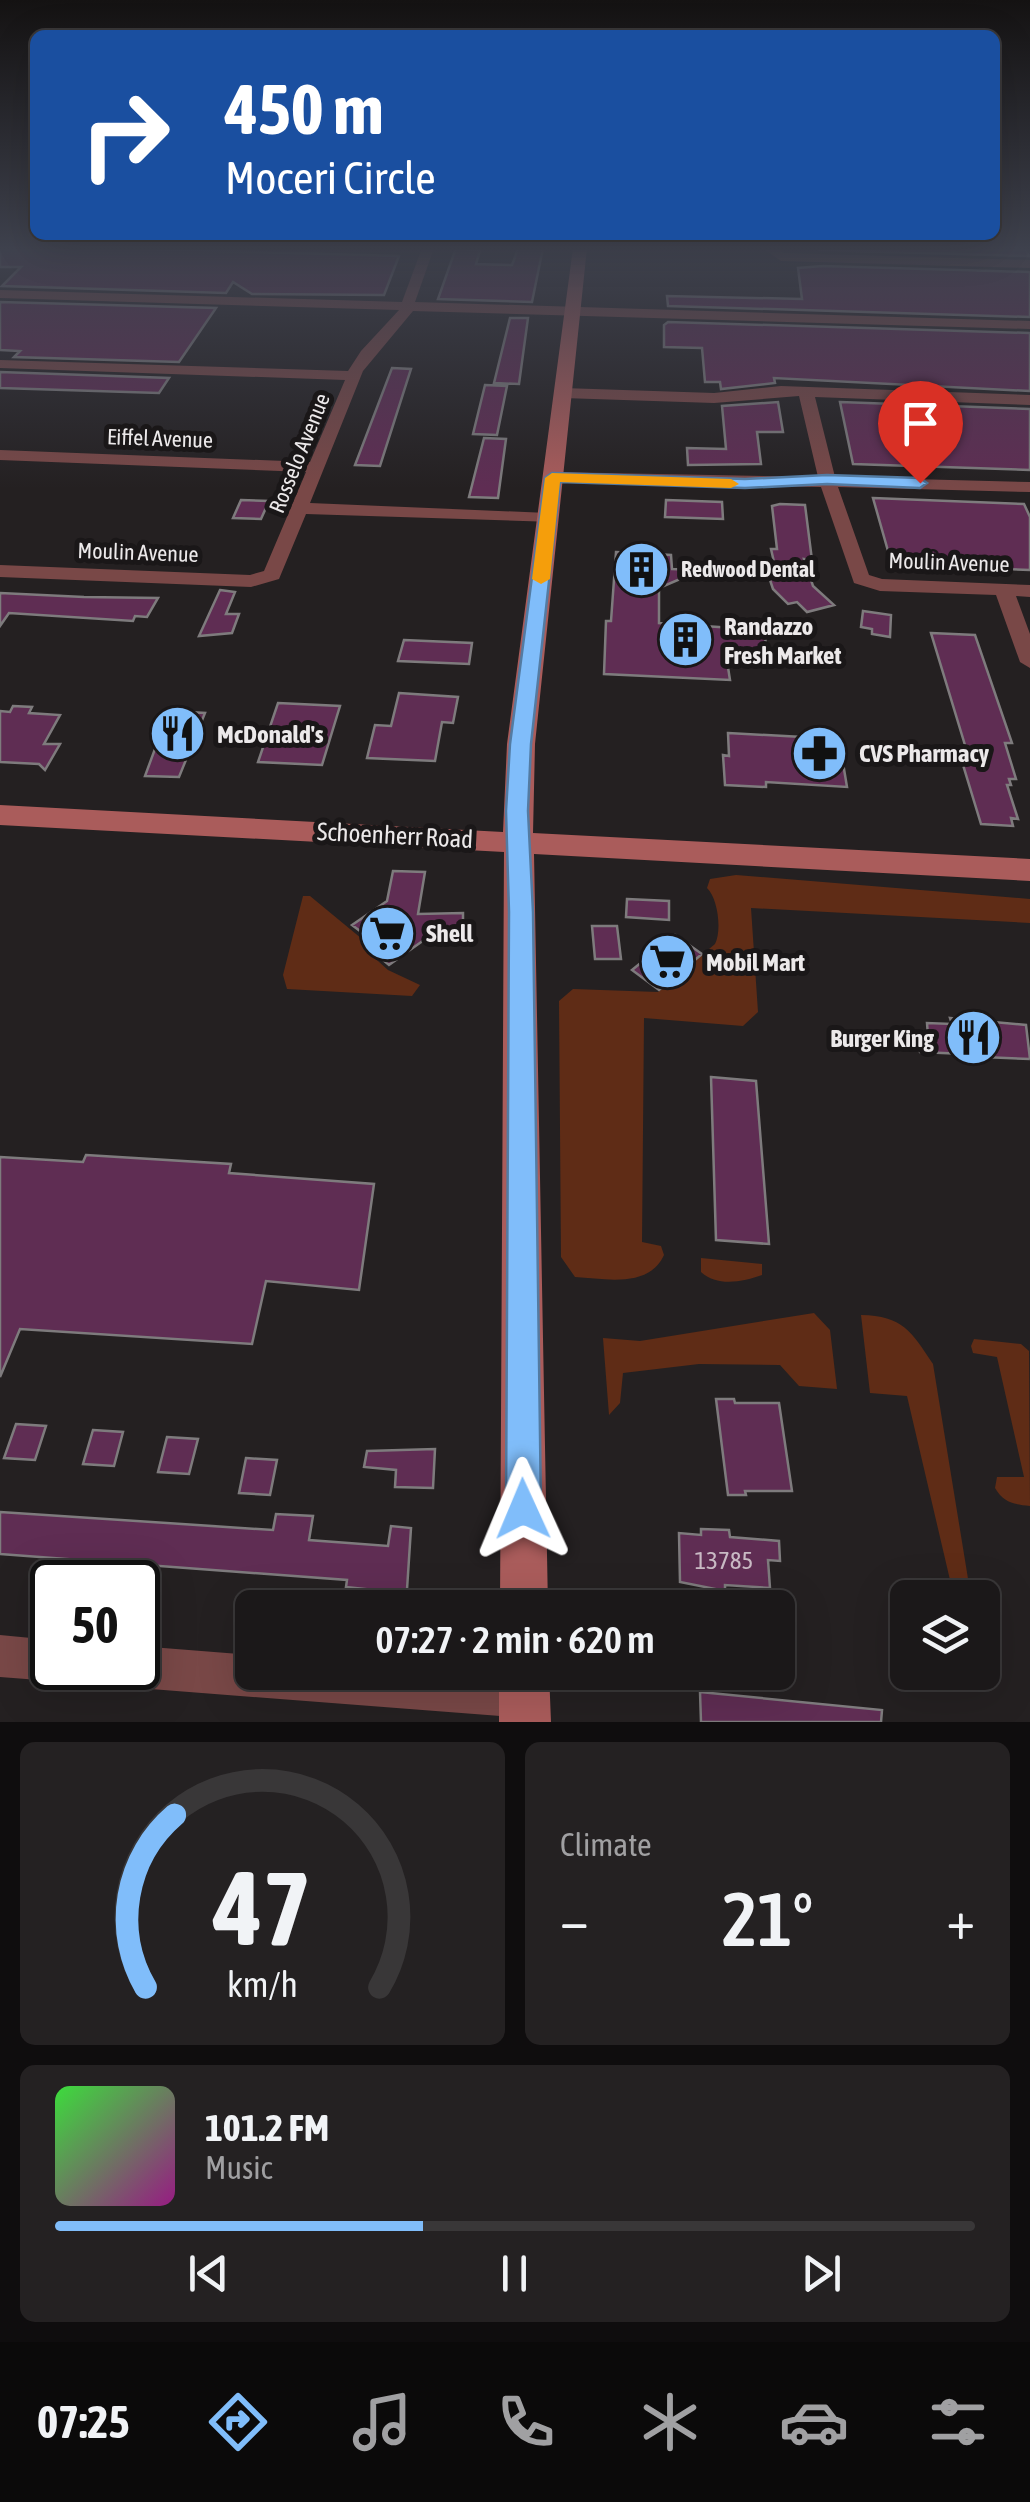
<!DOCTYPE html>
<html lang="en">
<head>
<meta charset="utf-8">
<style>
  :root { --surface:#1b1819; --page:#242122; --text:#f1f3f6; --muted:#a0a0a2; --line:#393738; --accent:#80bdfa }
  body { margin:0; font-family:"Asap Condensed",sans-serif; background:var(--page); color:var(--text); height:100vh; display:flex; flex-direction:column; font-size:38px; white-space:nowrap }
  * { box-sizing:border-box; margin:0 }
  p { font-size:32px; color:var(--muted) }
  .icon { flex:none; width:55px; height:55px; fill:none; stroke:currentColor; stroke-width:2; stroke-linecap:round; stroke-linejoin:round }
  .map { position:relative; height:1722px; overflow:hidden }
  .panel { display:flex; flex-direction:column; gap:20px; padding:20px; background:#0f0d0e; flex:1 }
  .panel>* { flex:none }
  .guide { position:absolute; left:30px; top:30px; width:970px; height:210px; border-radius:15px; box-shadow:0 10px 40px #0002,0 0 0 2px var(--line); background:#1a4fa0; color:#fff; overflow:hidden }
  .controls { position:absolute; left:890px; top:1580px; display:grid; gap:20px }
  .controls a { display:grid; place-items:center; width:110px; height:110px; border-radius:15px; background:var(--surface); box-shadow:0 10px 40px #0002,0 0 0 2px var(--line); font-size:50px }
  .speed { position:absolute; left:30px; top:1560px; display:flex; gap:20px; font-size:50px; font-weight:700; text-align:center }
  .speed>* { display:grid; place-content:center; width:130px; height:130px; border-radius:50%; background:var(--surface); box-shadow:0 10px 40px #0002,0 0 0 2px var(--line); line-height:1 }
  .speed .limit { border:5px solid #111; border-radius:15px; background:#fff; color:#111 }
  .pin { position:absolute; display:grid; place-items:center; width:85px; height:85px; color:#fff; margin:-102px -42px; border-radius:50% 50% 50% 0; rotate:-45deg; box-shadow:0 0 10px #0007 }
  .pin .icon { rotate:45deg }
  .me { position:absolute; width:110px; margin:-55px; rotate:359deg; stroke-linejoin:round; filter:drop-shadow(0 0 8px #0008) }
  .turn { display:flex; align-items:center; gap:35px; height:210px; padding:0 30px; font-size:45px }
  .turn .icon { width:130px; height:130px; stroke-width:2.5 }
  .turn b { display:block; font-size:70px; line-height:85px }
  .big { font-size:75px; font-weight:600; line-height:1.1 }
  .panel .tile { flex:1; display:flex; flex-direction:column; justify-content:center; gap:15px; min-width:0; padding:0 35px; border-radius:15px; background:var(--page) }
  .panel .dial { align-items:center; gap:0 }
  .dial svg { height:260px; overflow:visible; fill:none; stroke:var(--line); stroke-width:7; stroke-linecap:round; text-anchor:middle }
  .dial text { fill:var(--text); stroke:none }
  .song { display:flex; align-items:center; gap:30px }
  .cover { width:120px; height:120px; border-radius:15px; background:linear-gradient(135deg,hsl(120 70% 55%),hsl(310 70% 35%)) }
  .played { height:10px; border-radius:5px; background:linear-gradient(90deg,var(--accent) 40%,var(--line) 40%) }
  .keys { display:flex; justify-content:space-around; direction:ltr }
  .heat { display:flex; justify-content:space-between; align-items:center; font-size:55px; direction:ltr }
  .panel .tiles { flex:1; display:grid; gap:20px; grid-template-columns:1fr 1fr }
  .tile:last-child { grid-column:span 2 }
  .trip { position:absolute; left:235px; top:1590px; width:560px; height:100px; border-radius:15px; background:var(--surface); box-shadow:0 10px 40px #0002,0 0 0 2px var(--line); font-weight:600; line-height:100px; text-align:center }
  .tab-bar { display:flex; height:160px; justify-content:space-around; align-items:center; background:#0b0a0a; color:var(--muted) }
  .tab-bar .icon { width:70px; height:70px }
  .tab-bar .current { color:var(--accent) }
  .tab-bar b { font-size:45px; color:var(--text) }
  .map>svg:first-child { display:block }
  .green { fill:#5f2c16 }
  .building { fill:#5f2d53; stroke:#7e7b7d; stroke-width:2.5 }
  .lines { fill:none; stroke-linecap:round; stroke-linejoin:round }
  .minor { fill:#794847; fill-rule:evenodd }
  .secondary { fill:#aa5c5b; fill-rule:evenodd }
  .route { fill:#80bdfa; stroke:#537ba2; stroke-width:2.5 }
  .slow { fill:#f59e0b }
  .labels { text-anchor:middle; dominant-baseline:central; stroke-width:10; stroke-linejoin:round; paint-order:stroke }
  .far-street-label { font-size:22px; fill:#ece9ea; stroke:#1a1718 }
  .far-poi-label { font-size:22px; font-weight:bold; fill:#ece9ea; stroke:#1a1718; text-anchor:start }
  .poi-label { font-size:25px; font-weight:bold; fill:#ece9ea; stroke:#1a1718; text-anchor:start }
  .street-label { font-size:25px; fill:#ece9ea; stroke:#1a1718 }
  .near-number-label { font-size:25px; fill:#c9bac4 }
</style>
</head>
<body>
<div class="map">
<svg width="1030" height="1722" viewBox="0 0 1030 1722">
  <rect width="100%" height="100%" fill="#242021"/>
  <path class="green" d="M736 875 1030 899V923L751 908 758 1012 743 1026 644 1018 642 1242 661 1246 664 1255C649 1288 607 1279 575 1277L561 1257 559 1001 573 989 658 992 715 944C722 931 718 898 707 888L710 879Z
    M303 896H310L373 948 368 952 388 970 420 985 412 996 287 989 283 975Z
    M701 1258 762 1264V1275C743 1282 717 1287 701 1272Z
    M814 1313 830 1330 837 1389 799 1386 780 1365 699 1364 623 1373 620 1403 609 1415 603 1338 640 1341Z
    M861 1315C903 1316 911 1331 933 1364L971 1597H954L907 1396 870 1393Z
    M974 1339 1021 1344 1029 1351 1030 1506C1013 1504 1004 1503 995 1488L997 1477H1024L997 1357 973 1353 971 1346Z"/>
  <path class="building" d="M0 248H109L399 256 384 295 252 294 233 282 226 293 2 286 21 267H0Z
    M456 248 480 251 476 264 512 265 518 249 543 248 532 302 438 299Z
    M818 248 1025 249 1029 256 819 250Z
    M823 266 1030 272V317L668 306 667 296 802 299 798 268Z
    M0 302 216 308 179 362 14 357 20 351 0 350Z
    M510 318H528L519 384 494 383Z
    M668 322 1030 333V391L774 378 775 383 721 389 720 382H705L702 348 664 347V325Z
    M392 368 411 369 380 466 355 465Z
    M0 372 169 378 159 393 0 388Z
    M485 385 507 386 497 435 473 434Z
    M778 402 783 432H757L761 464 688 465 687 448 726 449 722 406Z
    M840 402 1030 409V470L853 464Z
    M484 438 506 439 498 498 469 497Z
    M873 498 1024 504 1030 517V570L892 565Z
    M241 500 269 501 261 519 233 518Z
    M666 500 722 502 723 519 665 517Z
    M780 504 805 505 812 560 804 559 813 586 834 605 807 612 797 602 788 604 773 589 764 562H774L771 549H777L772 506Z
    M616 552 671 555 672 569 701 570 659 588V623L764 630 767 652 735 651 736 662 727 661 730 680 604 674 606 621H611Z
    M220 590 235 592 226 614H239L232 633 199 636Z
    M0 593 84 597 158 598 147 617 135 616 133 621 9 613 0 626Z
    M863 611 891 615 890 637 872 634V629L861 627Z
    M931 633 975 635 1012 743H1005L1016 779H1009L1011 785H1007L1018 819 1011 818 1013 826 981 824 960 755H968Z
    M404 640 472 643 469 664 398 661Z
    M399 693 458 697 453 723 442 722 435 761 367 758 375 725 391 726Z
    M278 703 340 706 322 765 258 762Z
    M13 706 32 707 29 713 60 715 44 744H60L45 770 39 764 0 762V711L10 712Z
    M169 711 205 713 179 777 145 776Z
    M728 733 839 739 847 787 766 782V787L725 785 723 755 729 756Z
    M393 871 425 872 418 914 463 913V934L431 935 389 965 372 951 380 946 352 925 387 901Z
    M627 899 669 901V920L626 917Z
    M592 926H617L621 959H595Z
    M675 935 702 954 659 990 632 970Z
    M950 1018 1026 1025 1030 1059 983 1057V1062L967 1061 965 1054 920 1052 917 1035 928 1036 927 1023 952 1024Z
    M711 1077 756 1081 769 1244 716 1240Z
    M86 1155 231 1164 229 1173 374 1184 359 1290 266 1281 252 1344 20 1329 0 1377V1157L83 1162Z
    M716 1399H734L735 1403H779L792 1491H745L746 1495H728Z
    M16 1424 46 1426 35 1460 4 1458Z
    M93 1430 123 1432 114 1466 83 1464Z
    M167 1437 198 1439 189 1474 158 1472Z
    M435 1449 433 1488 395 1487 396 1470 364 1467 367 1451Z
    M246 1458 277 1460 270 1495 239 1493Z
    M0 1512 273 1530 276 1514 313 1516 309 1540 388 1546 391 1526 411 1528 406 1605 373 1602 375 1590 346 1587 347 1580 0 1554Z
    M701 1529 729 1530 730 1537 779 1541 780 1561 768 1560 770 1588 725 1585V1591L680 1582 679 1533 701 1535Z
    M700 1692 882 1710 881 1722H701Z"/>
  <g class="lines">
    <path class="minor" d="M422 248H434L415 302 1030 321V329L413 311 363 371 310 503 548 513 554 514V522L306 514 279 579 251 587 0 577V565L250 575 264 571 306 472 0 460V450L310 462 345 380 0 368V360L348 371 361 351 399 310 0 298V290L402 302Z
      M763 248H777L784 253 1030 260V268L781 261Z
      M781 386 1030 395V405L815 397 835 477 1030 482V492L838 487 869 575 882 579 1030 585V597L1016 596 1030 634V668L1020 662 996 595 880 591 854 583 821 487 553 482 544 477 553 472 818 477 799 396 714 403 563 398 555 393 563 388 714 393Z
      M0 1635 52 1640V1668H70L67 1675 52 1681 0 1677Z
      M138 1646 252 1655V1672L525 1676 540 1682 546 1697 540 1712 525 1718 138 1688 123 1682 117 1668H138Z"/>
    <path class="secondary" d="M573 248H587L535 744 533 833 1030 859V881L534 854 548 1608H500L504 852 0 825V805L503 832 507 744Z
      M499 1672H549L551 1722H499Z"/>
  </g>
  <linearGradient id="sky" x2="0" y2="1"><stop stop-color="#141212"/><stop offset="0.51" stop-color="#3f424e"/><stop offset="1" stop-color="#3f424e" stop-opacity="0"/></linearGradient>
  <rect width="1030" height="489" fill="url(#sky)"/>
  <path class="route" d="M552 473 745 479 827 475 920 478 927 483 920 488 827 484 745 488 560 482 531 744 528 811 533 912 541 1509 536 1522 523 1527 511 1522 506 1509 509 912 506 811 510 744 545 478Z"/>
  <path class="slow" d="M552 473 731 479 739 484 731 488 560 482 550 579 541 584 532 579 545 478Z"/>
  <defs>
    <symbol id="building-disc" viewBox="-11 -11 22 22"><circle r="9.5" fill="#80bdfa" stroke="#1a1718"/><path d="M-4-6H4V6H1V3H-1V6H-4ZM-2.5-4.3h1.7v1.8h-1.7ZM.8-4.3h1.7v1.8H.8ZM-2.5-1h1.7V.8h-1.7ZM.8-1h1.7V.8H.8Z" fill="#111"/></symbol>
    <symbol id="restaurant-disc" viewBox="-11 -11 22 22"><circle r="9.5" fill="#80bdfa" stroke="#1a1718"/><path d="M-5-6h1v4h1v-4h1v4h1v-4h1v5L-1.5 .5V6h-2V.5L-5-1ZM5-6V6H3V1.5H1.5Q1.5-4 5-6Z" fill="#111"/></symbol>
    <symbol id="pharmacy-disc" viewBox="-11 -11 22 22"><circle r="9.5" fill="#80bdfa" stroke="#1a1718"/><path d="M-2-6h4v4h4v4h-4v4h-4v-4h-4v-4h4Z" fill="#111"/></symbol>
    <symbol id="supermarket-disc" viewBox="-11 -11 22 22"><circle r="9.5" fill="#80bdfa" stroke="#1a1718"/><path d="M-6-5.5h2.5l.6 2H6L4.5 2H-2.5L-4.4-4H-6ZM-1.5 3.2a1.3 1.3 0 1 0 .1 0ZM3 3.2a1.3 1.3 0 1 0 .1 0Z" fill="#111"/></symbol>
  </defs>
  <g fill-rule="evenodd">
    <use href="#building-disc" x="610" y="538" width="63" height="63"/>
    <use href="#building-disc" x="654" y="608" width="63" height="63"/>
    <use href="#restaurant-disc" x="146" y="702" width="63" height="63"/>
    <use href="#pharmacy-disc" x="788" y="722" width="63" height="63"/>
    <use href="#supermarket-disc" x="356" y="902" width="63" height="63"/>
    <use href="#supermarket-disc" x="636" y="930" width="63" height="63"/>
    <use href="#restaurant-disc" x="942" y="1006" width="63" height="63"/>
  </g>
  <g class="labels">
    <g class="far-street-label">
      <text transform="translate(160 438) rotate(2)">Eiffel Avenue</text>
      <text transform="translate(299 453) rotate(-68)">Rosselo Avenue</text>
      <text transform="translate(138 552) rotate(2)">Moulin Avenue</text>
      <text transform="translate(949 562) rotate(2)">Moulin Avenue</text>
    </g>
    <g class="far-poi-label">
      <text x="681" y="569">Redwood Dental</text>
    </g>
    <g class="poi-label">
      <text x="724" y="626">Randazzo<tspan x="724" dy="29">Fresh Market</tspan></text>
      <text x="217" y="734">McDonald's</text>
      <text x="859" y="753">CVS Pharmacy</text>
      <text x="426" y="933">Shell</text>
      <text x="706" y="962">Mobil Mart</text>
      <text x="934" y="1038" text-anchor="end">Burger King</text>
    </g>
    <g class="street-label">
      <text transform="translate(395 835) rotate(3)">Schoenherr Road</text>
    </g>
    <g class="near-number-label">
      <text x="724" y="1560">13785</text>
    </g>
  </g>
</svg>
<div class="controls">
<a><svg class="icon" aria-label="layers" viewBox="0 0 24 24"><path d="M12 4l9 5-9 5-9-5zM3 14l9 5 9-5"/></svg></a>
</div>
<div class="speed"><div class="limit">50</div></div>
<div class="pin" style="left:920px;top:483px;background:#d93025"><svg class="icon" aria-label="arrive" viewBox="0 0 24 24"><path d="M6 21V4h12l-3 4 3 4H6"/></svg></div>
<svg class="me" style="left:523px;top:1509px" viewBox="-20 -20 40 40"><path d="M0-17L14 15 0 8-14 15z" fill="#80bdfa" stroke="#fff" stroke-width="4"/></svg>
<div class="trip">07:27 · 2 min · 620 m</div>
<div class="guide">
<div class="turn"><svg class="icon" aria-label="right" viewBox="0 0 24 24"><path d="M7 20v-9h11M14 6l5 5-5 5"/></svg><div><b>450 m</b>Moceri Circle</div></div>
</div>
</div>
<section class="panel">
<div class="tiles">
<div class="tile dial"><svg viewBox="0 0 100 80">
<path d="M14 69A42 42 0 1 1 86 69"/>
<path d="M14 69A42 42 0 0 1 23 16" stroke="#80bdfa"/>
<text x="50" y="56" font-size="32" font-weight="700">47</text>
<text x="50" y="72" font-size="11">km/h</text>
</svg></div>
<div class="tile"><p>Climate</p>
<div class="heat"><a>−</a><b class="big">21°</b><a>+</a></div>
</div>
<div class="tile">
<div class="song"><i class="cover"></i><div><b>101.2 FM</b><p>Music</p></div></div>
<div class="played"></div>
<div class="keys"><svg class="icon" aria-label="previous" viewBox="0 0 24 24"><path d="M18 5L8 12l10 7zM5 5v14"/></svg><svg class="icon" aria-label="pause" viewBox="0 0 24 24"><path d="M8 5v14M16 5v14"/></svg><svg class="icon" aria-label="next" viewBox="0 0 24 24"><path d="M6 5l10 7-10 7zM19 5v14"/></svg></div>
</div>
</div>
</section>
<nav class="tab-bar">
<b>07:25</b>
<svg class="icon current" aria-label="directions" viewBox="0 0 24 24"><path d="M12 3l9 9-9 9-9-9zM9 14v-3h6M13 9l2 2-2 2"/></svg>
<svg class="icon" aria-label="music" viewBox="0 0 24 24"><path d="M9 18V5l10-2v13"/><circle cx="6" cy="18" r="3"/><circle cx="16" cy="16" r="3"/></svg>
<svg class="icon" aria-label="phone" viewBox="0 0 24 24"><path d="M5 4h4l2 5-3 2q2 4 5 5l2-3 5 2v4C11 20 4 13 5 4z"/></svg>
<svg class="icon" aria-label="climate" viewBox="0 0 24 24"><path d="M12 3v18M4 7l16 10M4 17L20 7"/></svg>
<svg class="icon" aria-label="car" viewBox="0 0 24 24"><path d="M5 17H2v-5l4-1 3-4h7l3 4 3 1v5h-3M9 17h6M6 11h13"/><circle cx="7" cy="17" r="2"/><circle cx="17" cy="17" r="2"/></svg>
<svg class="icon" aria-label="filters" viewBox="0 0 24 24"><path d="M4 7h16M4 17h16"/><circle cx="9" cy="7" r="2"/><circle cx="15" cy="17" r="2"/></svg>
</nav>
</body>
</html>
